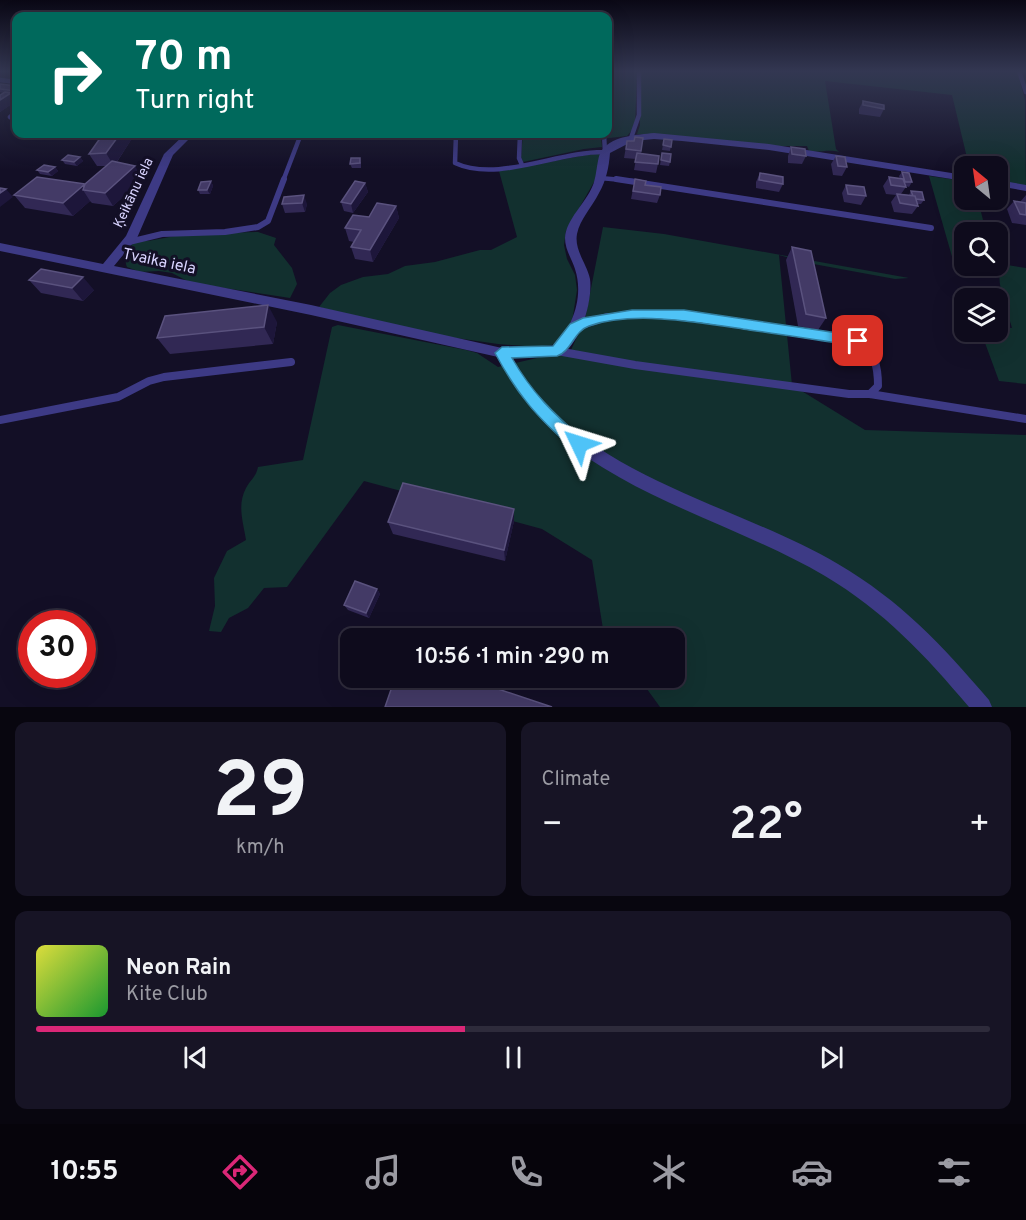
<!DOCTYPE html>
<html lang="en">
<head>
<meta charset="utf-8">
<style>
  :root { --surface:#0e0b1c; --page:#171425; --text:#f1f3f6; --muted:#9b9ba3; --line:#2e2b3b; --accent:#db2777 }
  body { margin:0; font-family:Overpass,sans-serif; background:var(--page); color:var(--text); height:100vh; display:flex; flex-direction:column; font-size:22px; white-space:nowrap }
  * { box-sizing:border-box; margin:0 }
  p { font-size:20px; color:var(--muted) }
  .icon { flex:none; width:33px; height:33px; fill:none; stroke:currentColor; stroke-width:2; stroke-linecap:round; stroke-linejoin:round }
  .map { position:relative; height:707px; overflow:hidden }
  .sheet { display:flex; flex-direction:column; gap:15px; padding:15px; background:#08060f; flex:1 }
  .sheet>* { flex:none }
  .banner { position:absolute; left:12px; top:12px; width:600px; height:126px; border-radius:12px; box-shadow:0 6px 24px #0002,0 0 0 2px var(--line); background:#00695c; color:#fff; overflow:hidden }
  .needle { width:39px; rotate:331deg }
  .tools { position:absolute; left:954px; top:156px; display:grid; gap:12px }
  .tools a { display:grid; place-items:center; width:54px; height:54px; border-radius:12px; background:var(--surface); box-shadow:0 6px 24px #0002,0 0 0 2px var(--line); font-size:30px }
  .speed { position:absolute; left:18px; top:610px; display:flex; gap:12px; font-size:30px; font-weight:700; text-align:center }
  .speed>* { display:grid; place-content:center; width:78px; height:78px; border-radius:50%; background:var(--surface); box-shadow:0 6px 24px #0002,0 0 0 2px var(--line); line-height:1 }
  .speed .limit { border:9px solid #d22; background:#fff; color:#111 }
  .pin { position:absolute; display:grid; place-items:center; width:51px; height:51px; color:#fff; margin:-26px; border-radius:12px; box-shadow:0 3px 9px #0006 }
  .me { position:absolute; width:66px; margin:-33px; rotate:311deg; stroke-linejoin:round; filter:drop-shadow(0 0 4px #0008) }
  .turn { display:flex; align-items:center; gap:21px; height:126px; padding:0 24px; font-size:27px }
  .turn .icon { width:78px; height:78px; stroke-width:2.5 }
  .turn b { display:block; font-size:42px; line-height:51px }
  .big { font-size:45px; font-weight:600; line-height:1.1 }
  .sheet .tile { flex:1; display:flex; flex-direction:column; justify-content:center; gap:9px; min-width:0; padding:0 21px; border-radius:12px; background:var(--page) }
  .sheet .dial { align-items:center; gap:0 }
  .dial b { font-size:78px; line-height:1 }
  .song { display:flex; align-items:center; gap:18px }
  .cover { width:72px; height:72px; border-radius:9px; background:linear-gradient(135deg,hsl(60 70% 55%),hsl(130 70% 35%)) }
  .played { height:6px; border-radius:3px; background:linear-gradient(90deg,var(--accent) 45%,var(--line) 45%) }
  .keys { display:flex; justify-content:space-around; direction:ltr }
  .heat { display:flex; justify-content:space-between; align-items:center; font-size:33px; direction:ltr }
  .sheet .tiles { flex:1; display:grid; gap:15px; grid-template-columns:1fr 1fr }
  .tile:last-child { grid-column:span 2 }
  .trip { position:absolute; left:340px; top:628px; width:345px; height:60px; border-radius:12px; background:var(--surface); box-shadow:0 6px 24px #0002,0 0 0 2px var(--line); font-weight:600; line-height:60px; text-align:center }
  .tabs { display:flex; height:96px; justify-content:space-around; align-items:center; background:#06040b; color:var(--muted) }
  .tabs .icon { width:42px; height:42px }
  .tabs .selected { color:var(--accent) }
  .tabs b { font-size:27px; color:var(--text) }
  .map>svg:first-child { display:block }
  .green { fill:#12302f }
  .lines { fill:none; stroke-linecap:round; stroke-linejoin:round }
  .lane-far2 { stroke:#3d3a85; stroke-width:4.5 }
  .lane-far1 { stroke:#3d3a85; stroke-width:6 }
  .lane { stroke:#3d3a85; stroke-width:8 }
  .street { fill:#3d3a85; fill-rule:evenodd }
  .wall { fill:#312854 }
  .shaded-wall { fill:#1d163a }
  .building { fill:#433a66; stroke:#5a527e; stroke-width:1.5 }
  .route { fill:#4fc3f7; stroke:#337fa1; stroke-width:1.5 }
  .labels { text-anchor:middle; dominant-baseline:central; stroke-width:6; stroke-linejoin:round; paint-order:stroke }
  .far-street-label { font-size:14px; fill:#d9d4ff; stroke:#130f26 }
  .street-label { font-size:16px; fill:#d9d4ff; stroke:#130f26 }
</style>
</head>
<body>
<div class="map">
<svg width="1026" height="707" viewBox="0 0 1026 707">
  <rect width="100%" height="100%" fill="#130f26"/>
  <path class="green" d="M608 71H637L635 127 627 136 601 139 602 147 584 149 523 162 521 157 523 134H608Z
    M640 71H1017L1025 100 1026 187 998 182V166H969L952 95 825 81 836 149 839 152C828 149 820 153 809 151L807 146H778L637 134 640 125Z
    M598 153 601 156 598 175 566 231 564 245 567 259 575 275 577 290 572 322 564 337 552 345 537 347 498 344 428 334 319 307 330 293 341 285 363 277 388 274 405 266 435 262 480 250H491L517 237 499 171Z
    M929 176 964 181V200H978L986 232H964V263L953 260Z
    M603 227 664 234 909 278 895 279 808 263 779 255 792 385 865 430 1026 435V707H660L639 678H675V639H610L603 629 592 560 542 529 364 481 287 587 264 588 248 608 229 618 221 632 209 631 215 606 214 578 227 551 246 540C243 521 237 505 246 488 251 479 256 477 258 467L303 460 332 327 338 325 466 350 477 353 498 367 571 350 585 319Z
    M258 232 276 238 274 245 292 268 297 284 290 298 191 283 172 273 159 271 140 272 127 267C123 258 128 245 138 240L148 241 186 234Z
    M1001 264 1026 268V384L999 381 981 332H998V326L1012 328C1007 308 995 284 1001 264Z"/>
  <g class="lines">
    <path class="lane-far2" d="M1019 71 1026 92
      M0 80 16 82
      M10 117 16 112
      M456 134 455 163C498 183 558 151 605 152L604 134
      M520 134 519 158 522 165
      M631 138 639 115V71
      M600 178 633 181
      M283 181 301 134"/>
    <path class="lane-far1" d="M616 179 931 228
      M129 242 162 234 225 232 258 227 268 221 284 179
      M599 318 648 313 711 318"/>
    <path class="lane" d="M701 317 858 341C875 351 878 367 878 386L870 394
      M575 327 607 317
      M557 351 635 365 849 394H870L1026 419
      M0 420 118 397 149 381 164 377 291 362"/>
    <path class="street" d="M654 133 769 144 964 175V181L769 150 682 141 654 139 633 141 610 153C609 167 606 181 599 193 592 207 580 219 577 234 574 250 587 264 590 279 593 300 580 349 557 356L512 358C520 369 526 382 535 392 609 482 741 507 838 564 901 601 942 645 989 700L992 707H969C925 655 884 611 825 576 740 526 634 500 559 436 533 413 516 386 498 357L311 315 0 251V243L103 264 126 236 164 154 185 134H194L173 155 137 238 114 266 311 305 502 348 554 346C573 327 584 296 575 269 572 259 565 250 565 238 566 219 586 203 593 185 597 176 597 155 602 150 614 135 637 135 654 133Z
      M998 180 1026 185V191L998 186Z"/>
  </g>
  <path class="wall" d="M0 84 16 86V94H12L16 101 0 112V95L3 93 0 92Z
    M863 101 884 109 880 117 859 114V109Z
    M308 134H322L320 138H310Z
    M643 138 641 154 658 164 656 173 634 170 636 159 624 158 627 141H634Z
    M664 139 672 140 670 151 662 150Z
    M131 140 117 162 143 179 113 206 92 203 90 201 73 216 25 208 14 195 85 184 106 166H97L89 154Z
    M791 147 806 156 802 164 788 163V156Z
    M662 153 670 162 669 166 660 165Z
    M836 156 847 167 842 176 833 175 831 164Z
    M80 157 83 161 77 166 65 164 62 160Z
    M361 162V168H352L350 164Z
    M55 167 58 171 52 176 40 174 37 170Z
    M902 172 912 182 909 187 906 186V187L901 194 909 195 911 191 924 200 921 204H917L918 206 912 214 894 212 891 202 896 195 886 194 883 186 889 177 900 179 899 176Z
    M760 173 783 184 779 192 756 188V182Z
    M635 179 660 195 657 203 631 199Z
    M211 181 213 186 210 194H200L198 190Z
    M365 183 368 192 353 213 344 211 341 202Z
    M846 185 866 196 861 205 844 202 842 193Z
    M1026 195V225L1012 223 1007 209 1014 201 1020 202Z
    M284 197 307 204 305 212 285 213 282 204Z
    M396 206 399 218 373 262 355 259 351 247 354 242 349 241 345 228Z
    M792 247 826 318 818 330 798 326 786 260Z
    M29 280 94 290 83 301 41 293Z
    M277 322 273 344 170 354 157 338Z
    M514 521 505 561 393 534 388 522Z
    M377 589 380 594 369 618 348 610 344 605Z"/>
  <path class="shaded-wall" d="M11 93 16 101 0 112V100Z
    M120 134H127L131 140 114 166 106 153Z
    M80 157 83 161 77 166 74 162Z
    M135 166 143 179 113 206 105 193Z
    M55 167 58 171 52 176 48 172Z
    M211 181 213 186 210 194 207 190Z
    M365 183 368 192 353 213 351 204Z
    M85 184 83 190 90 201 73 216 63 203Z
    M6 189 13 197 0 207V193Z
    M304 195 307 204 305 212 302 203Z
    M396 206 399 218 373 262 370 250Z
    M83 277 94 290 83 301 72 288Z
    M268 305 277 322 273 344 264 327Z
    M514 509V521L505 561 504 550Z
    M377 589 380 594 369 618 366 613Z"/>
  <path class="building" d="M0 84 16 86V91L0 89Z
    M5 92 11 93 0 100V95Z
    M863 101 884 105V109L863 105Z
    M103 134H120L106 153 89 154Z
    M635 137 643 138 641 151 626 149 627 141H634Z
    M664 139 672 140 671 147 663 145Z
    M791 147 805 149 806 156 792 154Z
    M637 153 659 156 658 164 635 162Z
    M662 153 671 154 670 162 661 160Z
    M68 155 80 157 74 162 62 160Z
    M836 156 845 157 847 167 838 166Z
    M351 158H360V163L350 164Z
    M112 161 135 166 105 193 83 190 85 184 63 203 14 195 37 177 85 184Z
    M44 165 55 167 48 172 37 170Z
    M902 172 909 173 912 182H905Z
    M760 173 783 177V184L759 180Z
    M889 177 903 179 906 187 891 185Z
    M635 179 646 181 645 185 661 187 660 195 633 191Z
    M211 181 207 190H198L201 182Z
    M355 181 365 183 351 204 341 202Z
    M846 185 864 187 866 196 848 194Z
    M0 188 6 189 0 193Z
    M911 191 922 192 924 200 916 199 915 196H913Z
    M897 194 915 196 918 206 900 203Z
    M304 195 302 203 282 204 284 197Z
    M1014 201 1026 203V215L1020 214Z
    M377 203 396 206 370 250 351 247 361 230 345 228 353 215 369 217Z
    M792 247 811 251 826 318 806 314Z
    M41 269 83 277 72 288 29 280Z
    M268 305 264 327 157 338 165 316Z
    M403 483 514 509 504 550 388 522Z
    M355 581 377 589 366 613 344 605Z
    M395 678H465L552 707H385Z"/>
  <linearGradient id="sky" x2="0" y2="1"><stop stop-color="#0a0815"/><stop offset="0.42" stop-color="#333752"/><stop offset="1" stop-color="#333752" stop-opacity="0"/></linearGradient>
  <rect width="1026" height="170" fill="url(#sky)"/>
  <path class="route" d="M632 310H684L858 336 865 341 858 346C822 341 786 335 749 330 703 323 634 310 589 326 574 331 571 352 557 356L512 358C532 393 554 414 584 440L586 444 584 449 579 451 573 449C537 417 518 396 495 353L502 347 553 346 570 324 583 318Z"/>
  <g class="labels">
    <g class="far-street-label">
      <text transform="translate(134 193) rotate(-65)">Ķeikānu iela</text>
    </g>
    <g class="street-label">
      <text transform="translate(159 262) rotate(12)">Tvaika iela</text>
    </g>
  </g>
</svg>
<div class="tools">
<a><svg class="needle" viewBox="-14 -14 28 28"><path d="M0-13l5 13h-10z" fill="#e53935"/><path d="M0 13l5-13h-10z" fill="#9b9ba3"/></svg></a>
<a><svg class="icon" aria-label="search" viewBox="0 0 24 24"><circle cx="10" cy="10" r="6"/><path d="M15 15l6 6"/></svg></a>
<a><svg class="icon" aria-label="layers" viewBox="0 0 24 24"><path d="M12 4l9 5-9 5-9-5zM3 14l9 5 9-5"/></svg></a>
</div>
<div class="speed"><div class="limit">30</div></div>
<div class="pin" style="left:858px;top:341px;background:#d93025"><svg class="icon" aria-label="arrive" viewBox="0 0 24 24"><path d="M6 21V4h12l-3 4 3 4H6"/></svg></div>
<svg class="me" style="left:579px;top:444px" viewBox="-20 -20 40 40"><path d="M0-17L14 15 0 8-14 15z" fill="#4fc3f7" stroke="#fff" stroke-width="4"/></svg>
<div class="trip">10:56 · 1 min · 290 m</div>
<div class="banner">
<div class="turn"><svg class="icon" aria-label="right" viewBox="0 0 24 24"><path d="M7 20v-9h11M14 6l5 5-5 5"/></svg><div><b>70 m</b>Turn right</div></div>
</div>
</div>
<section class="sheet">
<div class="tiles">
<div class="tile dial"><b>29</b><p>km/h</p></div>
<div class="tile"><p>Climate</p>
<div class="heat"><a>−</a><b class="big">22°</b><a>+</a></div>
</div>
<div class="tile">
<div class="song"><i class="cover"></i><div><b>Neon Rain</b><p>Kite Club</p></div></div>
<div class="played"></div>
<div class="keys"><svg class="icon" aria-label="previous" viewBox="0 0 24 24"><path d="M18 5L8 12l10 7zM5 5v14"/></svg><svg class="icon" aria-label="pause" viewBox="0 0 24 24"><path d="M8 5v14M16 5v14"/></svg><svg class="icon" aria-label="next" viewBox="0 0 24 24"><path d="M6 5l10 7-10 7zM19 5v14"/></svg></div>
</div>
</div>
</section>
<nav class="tabs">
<b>10:55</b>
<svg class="icon selected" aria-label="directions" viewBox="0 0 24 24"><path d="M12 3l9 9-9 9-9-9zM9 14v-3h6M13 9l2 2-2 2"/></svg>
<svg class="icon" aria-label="music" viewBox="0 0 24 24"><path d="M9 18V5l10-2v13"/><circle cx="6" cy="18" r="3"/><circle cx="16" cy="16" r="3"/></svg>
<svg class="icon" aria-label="phone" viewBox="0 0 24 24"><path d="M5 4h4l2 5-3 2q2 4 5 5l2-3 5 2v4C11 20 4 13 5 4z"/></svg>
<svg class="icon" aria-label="climate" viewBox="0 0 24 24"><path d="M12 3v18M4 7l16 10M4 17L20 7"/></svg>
<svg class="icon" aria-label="car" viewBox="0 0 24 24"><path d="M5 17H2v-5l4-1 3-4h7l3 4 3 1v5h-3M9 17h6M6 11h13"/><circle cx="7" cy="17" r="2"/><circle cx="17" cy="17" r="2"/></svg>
<svg class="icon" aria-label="filters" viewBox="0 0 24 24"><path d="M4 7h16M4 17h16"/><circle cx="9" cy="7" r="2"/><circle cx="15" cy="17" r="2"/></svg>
</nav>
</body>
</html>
